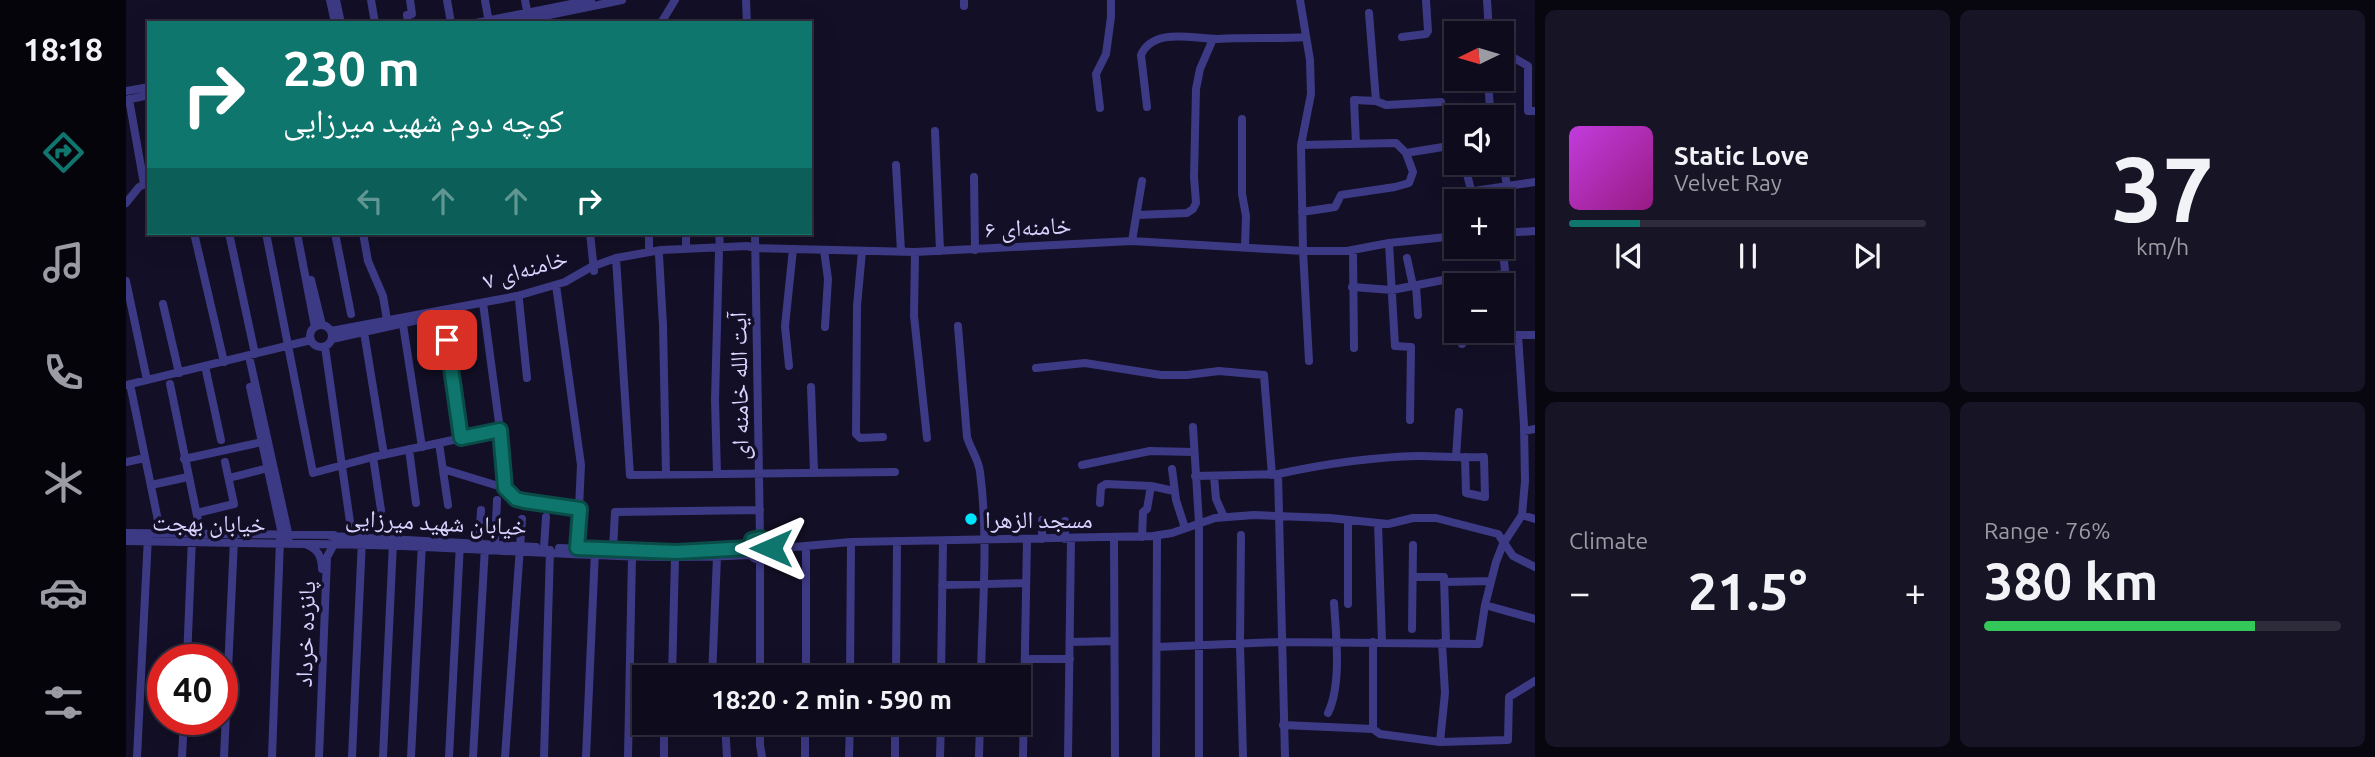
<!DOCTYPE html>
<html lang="en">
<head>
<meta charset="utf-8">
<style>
  :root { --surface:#0e0b1c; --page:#171425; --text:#f1f3f6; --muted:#9b9ba3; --line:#2e2b3b; --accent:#0f766e }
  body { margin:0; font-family:Ubuntu,"Noto Naskh Arabic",sans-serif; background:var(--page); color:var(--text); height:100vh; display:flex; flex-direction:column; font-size:26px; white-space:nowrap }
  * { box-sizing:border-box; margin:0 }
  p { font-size:23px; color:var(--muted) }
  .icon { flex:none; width:38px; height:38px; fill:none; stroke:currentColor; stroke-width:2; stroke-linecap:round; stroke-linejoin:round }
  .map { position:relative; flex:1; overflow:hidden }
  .details { display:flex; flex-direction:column; gap:10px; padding:10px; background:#08060f; width:840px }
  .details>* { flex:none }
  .guide { position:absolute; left:21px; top:21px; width:665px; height:214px; border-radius:0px; box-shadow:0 7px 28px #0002,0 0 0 2px var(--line); background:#0f766e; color:#fff; overflow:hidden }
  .needle { width:46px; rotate:265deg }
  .fabs { position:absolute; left:1318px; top:21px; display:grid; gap:14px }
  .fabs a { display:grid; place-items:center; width:70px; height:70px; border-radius:0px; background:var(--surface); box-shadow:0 7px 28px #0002,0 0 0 2px var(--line); font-size:35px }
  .speed { position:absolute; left:21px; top:644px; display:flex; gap:14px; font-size:35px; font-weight:700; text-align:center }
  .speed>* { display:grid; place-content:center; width:91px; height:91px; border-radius:50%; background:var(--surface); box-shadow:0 7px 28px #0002,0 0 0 2px var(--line); line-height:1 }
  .speed .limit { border:10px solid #d22; background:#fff; color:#111 }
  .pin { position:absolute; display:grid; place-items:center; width:60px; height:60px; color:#fff; margin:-30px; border-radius:14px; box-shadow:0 4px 10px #0006 }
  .me { position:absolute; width:77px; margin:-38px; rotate:270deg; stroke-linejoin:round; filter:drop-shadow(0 0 5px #0008) }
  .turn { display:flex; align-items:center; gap:24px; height:147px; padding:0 21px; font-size:32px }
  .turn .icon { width:91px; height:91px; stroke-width:2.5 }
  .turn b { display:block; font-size:49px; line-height:60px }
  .lanes { display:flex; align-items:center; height:66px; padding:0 21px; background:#0003; justify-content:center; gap:35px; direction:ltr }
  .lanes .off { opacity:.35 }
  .big { font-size:52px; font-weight:700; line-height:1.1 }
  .details .tile { flex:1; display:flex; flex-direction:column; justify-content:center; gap:10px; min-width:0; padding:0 24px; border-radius:10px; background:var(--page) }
  .details .dial { align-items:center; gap:0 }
  .dial b { font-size:91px; line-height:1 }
  .song { display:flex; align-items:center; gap:21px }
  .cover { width:84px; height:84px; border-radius:10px; background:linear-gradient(135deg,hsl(290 70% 55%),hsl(310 70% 35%)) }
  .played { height:7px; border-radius:4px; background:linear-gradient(90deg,var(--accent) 20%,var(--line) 20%) }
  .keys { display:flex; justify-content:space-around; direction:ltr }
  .heat { display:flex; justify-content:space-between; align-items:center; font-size:38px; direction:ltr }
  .charge { height:10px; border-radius:5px; background:linear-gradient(90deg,#34c759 76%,var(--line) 0) }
  .details .tiles { flex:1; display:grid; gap:10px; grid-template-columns:repeat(2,1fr) }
  .trip { position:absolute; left:506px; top:665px; width:399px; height:70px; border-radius:0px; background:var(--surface); box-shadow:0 7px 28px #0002,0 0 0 2px var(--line); font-weight:700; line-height:70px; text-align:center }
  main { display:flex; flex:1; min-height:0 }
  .dock { display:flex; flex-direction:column; width:126px; justify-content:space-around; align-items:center; background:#06040b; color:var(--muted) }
  .dock .icon { width:49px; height:49px }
  .dock .current { color:var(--accent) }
  .dock b { font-size:32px; color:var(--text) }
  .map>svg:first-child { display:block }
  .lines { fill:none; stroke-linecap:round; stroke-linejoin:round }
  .minor { stroke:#3d3a85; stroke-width:8 }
  .route-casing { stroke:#0a4d48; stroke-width:18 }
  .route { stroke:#0f766e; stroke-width:12 }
  .poi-dot { fill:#00e5ff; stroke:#130f26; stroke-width:2.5 }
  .labels { text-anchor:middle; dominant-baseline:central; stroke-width:7; stroke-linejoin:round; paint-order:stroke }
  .street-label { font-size:24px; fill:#d9d4ff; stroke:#130f26 }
  .poi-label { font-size:24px; fill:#d9d4ff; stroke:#130f26; text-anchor:start }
</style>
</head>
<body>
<main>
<nav class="dock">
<b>18:18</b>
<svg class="icon current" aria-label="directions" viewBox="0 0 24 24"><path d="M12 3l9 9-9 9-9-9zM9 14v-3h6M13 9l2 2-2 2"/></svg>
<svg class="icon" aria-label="music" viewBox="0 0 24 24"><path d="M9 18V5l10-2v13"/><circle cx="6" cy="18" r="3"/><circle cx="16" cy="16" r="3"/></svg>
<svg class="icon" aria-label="phone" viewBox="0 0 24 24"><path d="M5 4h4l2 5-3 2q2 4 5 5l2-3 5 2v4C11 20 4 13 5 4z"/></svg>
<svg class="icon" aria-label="climate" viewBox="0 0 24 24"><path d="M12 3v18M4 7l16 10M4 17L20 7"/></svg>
<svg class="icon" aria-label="car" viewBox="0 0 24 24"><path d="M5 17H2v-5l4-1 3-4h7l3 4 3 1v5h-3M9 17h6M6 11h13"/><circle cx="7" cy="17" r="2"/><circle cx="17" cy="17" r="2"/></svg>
<svg class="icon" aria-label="filters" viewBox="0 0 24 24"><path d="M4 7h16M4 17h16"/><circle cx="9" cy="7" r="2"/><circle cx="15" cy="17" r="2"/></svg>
</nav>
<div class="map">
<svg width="1409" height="757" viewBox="0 0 1409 757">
  <rect width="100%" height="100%" fill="#130f26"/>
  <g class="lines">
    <path class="minor" d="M204 0 209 23
      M210 0 215 23
      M245 0 249 23
      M321 0 325 23
      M359 0 363 23
      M399 0 402 16
      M620 0 621 23
      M1174 0 1184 60 1185 94 1175 145 1177 251 1183 361
      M1361 0 1363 33
      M838 6V0
      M1243 13 1250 101
      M282 23 281 15 286 14 284 0
      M350 23 465 0
      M384 23 496 0
      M535 23 549 0
      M1276 37 1300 34 1302 31 1300 0
      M1376 51 1402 66V111H1409
      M1362 79 1364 110 1372 109V117
      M0 91 23 87
      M3 99 18 184
      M0 100 23 95
      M1021 107 1015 55C1027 27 1068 39 1091 39 1121 37 1150 39 1180 37
      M974 108 970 74 980 54 985 17V0
      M1116 119V194L1120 216 1119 247
      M809 131 814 251
      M1230 144 1228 100 1250 101 1260 105 1315 102
      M1175 145 1270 143 1280 153 1323 146 1330 148
      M1376 158 1381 186
      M1338 163 1348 201
      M770 165 775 251
      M848 177 849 250
      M1348 191 1409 182
      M0 203 13 187 23 182
      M1176 212 1209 207 1215 195 1269 187 1283 183 1287 172 1280 153
      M1011 215 1061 213 1067 209 1070 203 1068 177 1070 89 1074 69 1087 39
      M68 233 98 362
      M103 233 129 354
      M140 233 187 473 247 457 374 430 357 303
      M171 233 189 327
      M209 233 225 314
      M237 233 242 261 257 296 261 320
      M464 233 468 271
      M523 233V252
      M560 233V248
      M593 233 594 246
      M629 233 634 538
      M1376 233 1409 231
      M1006 241 1016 181
      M1263 243 1269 346 1285 347 1284 420
      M698 250 702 279 699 327
      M1227 250 1228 348
      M736 251 731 306 730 434 734 438 757 437
      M789 252 788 316 801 438
      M533 255 537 325 540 474
      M490 258 504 475 769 472
      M1281 258 1287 286
      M185 280 196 325
      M0 281 21 380
      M430 285 455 465 451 551
      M1290 286 1292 315
      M1226 287 1266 290 1317 280 1379 274
      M393 300 401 378
      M37 304 53 373
      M317 310 335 438
      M276 318 296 447
      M184 336a11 11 0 1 1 22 0a11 11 0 1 1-22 0Z
      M237 326 258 455
      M832 326 841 437C844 448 853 460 854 472 863 539 856 609 855 677
      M205 331 391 296 439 282 465 267 490 258 535 250 621 246 629 248 789 252 1006 241 1177 251H1221L1263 243 1330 236
      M1336 331V344
      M1392 335H1409
      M206 339 292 320
      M123 356 163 537
      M79 366 95 440
      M663 366 659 326 667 249
      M910 368 959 363 1035 375H1061L1093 371 1138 375 1146 475
      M4 384 35 535
      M44 384 75 535
      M0 385 185 340
      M124 387 157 539
      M685 387 688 472
      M1067 427 1073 523V757
      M374 430 379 488
      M1398 431 1409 429
      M313 443 322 505
      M283 449 290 503
      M247 457 255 510
      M1330 457 1333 412
      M58 459 136 442
      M0 462 19 458
      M956 465 1024 451 1068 452
      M317 469 379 488 390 499 454 509
      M1046 469 1050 500 1059 528
      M591 474 589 400 593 251
      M1152 474C1198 464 1245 457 1293 456 1315 456 1336 458 1358 457L1359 497 1340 493 1339 457
      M1069 476 1152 474 1159 757
      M1088 476 1090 499 1098 517
      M103 478 142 468
      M25 485 62 477
      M974 503 975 487 980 484 1025 486 1048 491
      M71 513 108 504 99 462
      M1396 515 1409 519
      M916 520V539
      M1222 520V604
      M939 521V539
      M1252 523 1256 642
      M0 533 208 535
      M1115 535 1114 644 1117 757
      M205 536 410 547
      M988 537 989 757
      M1016 537 1017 512 1021 509 1025 486
      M623 549a11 11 0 1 1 22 0a11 11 0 1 1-22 0Z
      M0 541 179 544C191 548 196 556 196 569
      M353 543 355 510
      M179 544C328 543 476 563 625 555
      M369 544 371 500
      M418 547 420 517
      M433 548 549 552 623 548
      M487 549 489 512 634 510
      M645 549 725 542 1027 536 1046 533 1089 518 1128 515 1204 518 1262 524 1287 518H1310L1372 534 1387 556 1409 567
      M1287 577H1318L1320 643
      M1318 582 1365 581
      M816 585 900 583
      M1359 605 1409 619
      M1286 629 1287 545
      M944 642 988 641
      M1247 642V729L1254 734 1314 742 1382 740 1383 697 1409 681
      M1031 647 1155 642 1353 644 1359 605 1370 562 1377 544 1396 515 1399 481 1398 425 1392 335 1385 333 1378 261 1370 247
      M899 659H944
      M61 660 66 537
      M855 671 899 670
      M546 677 549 558
      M586 677 591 557
      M634 677V560
      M680 677V546
      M724 677 725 542
      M770 677 771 541
      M815 677 817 541
      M1202 713C1216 684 1210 634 1208 603
      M538 723V757
      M599 723 601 757
      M634 723V745L636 757
      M1157 725 1247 729
      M1314 742 1319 693 1316 643
      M11 757 22 536
      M56 757 58 719
      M98 757 108 540
      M146 757 154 540
      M193 757 201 557 208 544 220 538 225 529 199 347
      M226 757 236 540
      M257 757 267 543
      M285 757 296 543
      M323 757 334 543
      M347 757 359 547
      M379 757 396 519
      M418 757 424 550
      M460 757 469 551
      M502 757 506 557
      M679 757V723
      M723 757 724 723
      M769 757V723
      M814 757 815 723
      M853 757 854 723
      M897 757 901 539
      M942 757 945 539
      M1030 757 1031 536"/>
  </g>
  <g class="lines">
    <defs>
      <path id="route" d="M321 340 335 438 374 430 379 488 390 499 398 501 454 509 451 548 550 552 623 548 626 540 634 538 640 540 645 548"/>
    </defs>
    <use href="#route" class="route-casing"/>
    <use href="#route" class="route"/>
  </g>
  <circle class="poi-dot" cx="845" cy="519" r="7"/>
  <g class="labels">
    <g class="street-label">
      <text transform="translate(902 227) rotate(-3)">خامنه‌ای ۶</text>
      <text transform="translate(399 269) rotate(-17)">خامنه‌ای ۷</text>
      <text transform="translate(613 386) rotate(-91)">آیت الله خامنه ای</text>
      <text transform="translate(310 522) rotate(3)">خیابان شهید میرزایی</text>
      <text transform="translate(83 523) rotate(1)">خیابان بهجت</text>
      <text transform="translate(179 634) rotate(-88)">پانزده خرداد</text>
    </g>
    <g class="poi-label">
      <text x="859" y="519">مسجد الزهرا</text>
    </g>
  </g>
</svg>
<div class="fabs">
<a><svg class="needle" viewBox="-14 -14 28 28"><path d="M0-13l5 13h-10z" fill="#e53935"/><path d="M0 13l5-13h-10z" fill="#9b9ba3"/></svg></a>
<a><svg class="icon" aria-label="sound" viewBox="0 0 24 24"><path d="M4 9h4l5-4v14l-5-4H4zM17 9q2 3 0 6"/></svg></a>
<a>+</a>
<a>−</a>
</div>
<div class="speed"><div class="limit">40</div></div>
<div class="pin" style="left:321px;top:340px;background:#d93025"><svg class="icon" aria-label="arrive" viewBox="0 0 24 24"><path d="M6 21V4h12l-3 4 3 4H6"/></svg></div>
<svg class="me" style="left:645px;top:548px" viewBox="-20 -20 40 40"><path d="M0-17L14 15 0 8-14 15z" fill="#0f766e" stroke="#fff" stroke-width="4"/></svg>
<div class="trip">18:20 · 2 min · 590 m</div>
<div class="guide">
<div class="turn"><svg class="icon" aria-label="right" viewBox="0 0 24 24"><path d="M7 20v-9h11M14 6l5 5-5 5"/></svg><div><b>230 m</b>کوچه دوم شهید میرزایی</div></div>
<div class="lanes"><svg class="icon off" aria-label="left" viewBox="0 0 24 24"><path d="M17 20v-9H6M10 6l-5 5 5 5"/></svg><svg class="icon off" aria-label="ahead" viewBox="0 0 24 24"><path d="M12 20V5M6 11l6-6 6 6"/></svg><svg class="icon off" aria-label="ahead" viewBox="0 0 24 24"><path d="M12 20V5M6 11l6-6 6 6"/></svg><svg class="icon" aria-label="right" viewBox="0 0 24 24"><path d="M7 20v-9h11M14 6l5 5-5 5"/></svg></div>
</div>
</div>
<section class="details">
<div class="tiles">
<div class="tile">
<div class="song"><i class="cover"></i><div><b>Static Love</b><p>Velvet Ray</p></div></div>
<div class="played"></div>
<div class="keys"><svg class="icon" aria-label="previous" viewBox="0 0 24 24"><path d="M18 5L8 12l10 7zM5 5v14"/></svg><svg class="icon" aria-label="pause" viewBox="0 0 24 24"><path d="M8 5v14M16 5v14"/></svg><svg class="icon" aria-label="next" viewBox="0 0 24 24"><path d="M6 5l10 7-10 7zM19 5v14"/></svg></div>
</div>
<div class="tile dial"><b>37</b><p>km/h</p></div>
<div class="tile"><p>Climate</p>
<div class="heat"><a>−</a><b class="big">21.5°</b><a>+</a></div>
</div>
<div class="tile"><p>Range · 76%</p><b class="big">380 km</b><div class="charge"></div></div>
</div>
</section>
</main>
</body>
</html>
